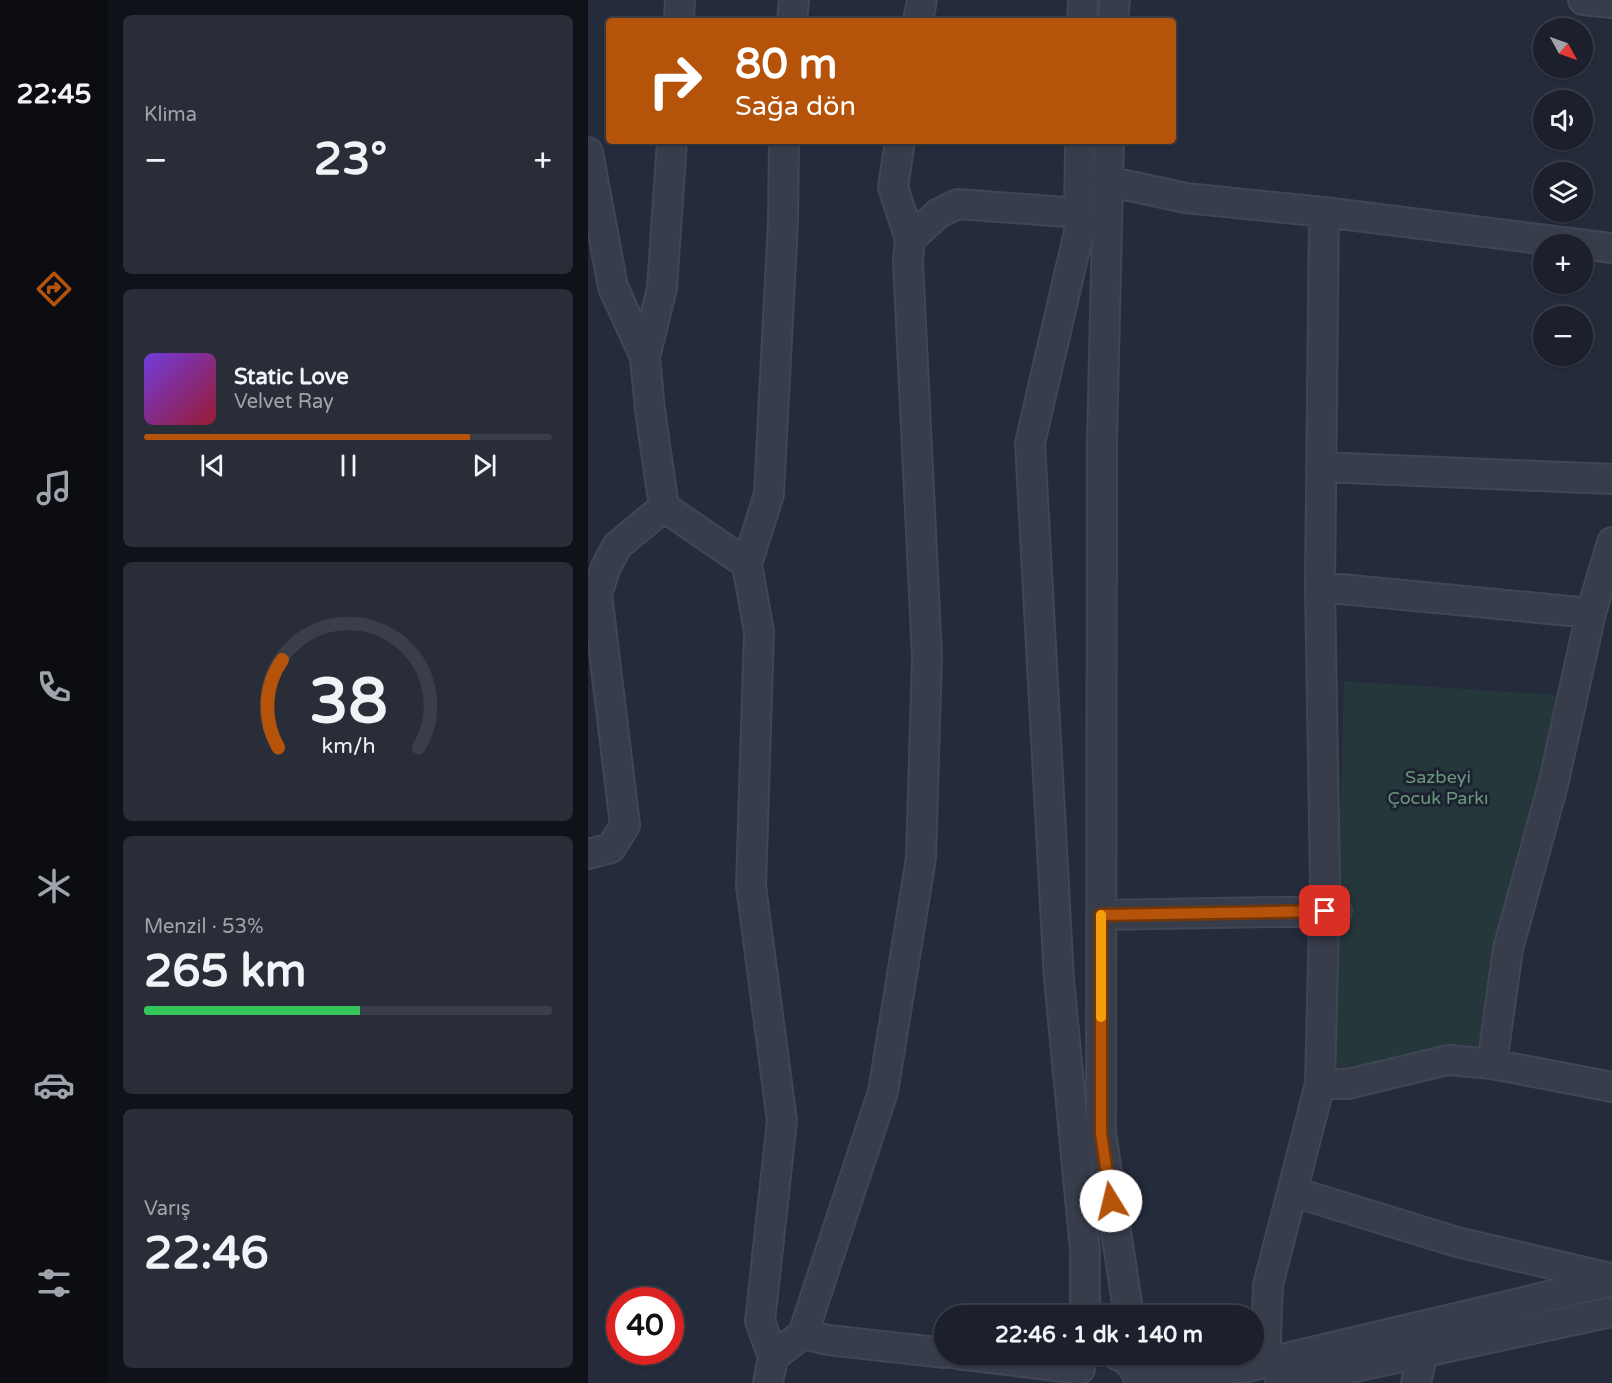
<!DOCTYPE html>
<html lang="tr">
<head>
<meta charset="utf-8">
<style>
  :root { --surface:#1b202c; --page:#282d38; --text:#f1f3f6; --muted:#a0a3a9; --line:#393e48; --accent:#b45309 }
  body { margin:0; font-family:"Varela Round",sans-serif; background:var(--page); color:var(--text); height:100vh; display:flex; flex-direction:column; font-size:22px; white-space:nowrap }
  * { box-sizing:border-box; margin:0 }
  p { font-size:20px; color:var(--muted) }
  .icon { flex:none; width:33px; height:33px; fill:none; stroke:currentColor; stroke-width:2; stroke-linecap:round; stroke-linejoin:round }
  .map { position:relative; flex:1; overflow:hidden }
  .side { display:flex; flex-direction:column; gap:15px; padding:15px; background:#0f1218; width:480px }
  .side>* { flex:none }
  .top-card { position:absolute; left:18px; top:18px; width:570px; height:126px; border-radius:6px; box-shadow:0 2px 4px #0004,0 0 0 2px var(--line); background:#b45309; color:#fff; overflow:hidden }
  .needle { width:39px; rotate:130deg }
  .tools { position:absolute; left:945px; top:18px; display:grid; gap:12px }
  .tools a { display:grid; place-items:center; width:60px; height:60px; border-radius:50%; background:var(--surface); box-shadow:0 2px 4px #0004,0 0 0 2px var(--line); font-size:30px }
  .speed { position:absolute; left:18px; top:1287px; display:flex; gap:12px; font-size:30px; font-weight:700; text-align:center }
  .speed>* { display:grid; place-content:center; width:78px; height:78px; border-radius:50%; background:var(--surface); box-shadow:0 2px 4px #0004,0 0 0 2px var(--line); line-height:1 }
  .speed .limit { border:9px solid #d22; background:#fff; color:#111 }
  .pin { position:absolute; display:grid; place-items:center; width:51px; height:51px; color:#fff; margin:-26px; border-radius:12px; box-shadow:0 3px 9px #0006 }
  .me { position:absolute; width:66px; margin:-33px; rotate:351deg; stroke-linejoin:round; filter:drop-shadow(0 0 4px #0008) }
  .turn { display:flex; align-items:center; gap:21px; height:126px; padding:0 30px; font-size:27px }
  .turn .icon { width:78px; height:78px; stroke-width:2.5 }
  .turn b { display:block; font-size:42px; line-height:51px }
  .big { font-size:45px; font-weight:700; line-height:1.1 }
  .side .widget { flex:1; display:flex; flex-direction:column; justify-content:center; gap:9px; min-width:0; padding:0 21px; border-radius:9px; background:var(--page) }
  .side .dial { align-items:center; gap:0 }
  .dial svg { height:156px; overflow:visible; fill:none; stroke:var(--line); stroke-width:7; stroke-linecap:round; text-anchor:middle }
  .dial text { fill:var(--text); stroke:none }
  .song { display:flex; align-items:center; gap:18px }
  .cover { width:72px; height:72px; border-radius:9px; background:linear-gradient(135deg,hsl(260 70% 55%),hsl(350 70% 35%)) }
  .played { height:6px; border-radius:3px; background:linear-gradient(90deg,var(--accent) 80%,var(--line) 80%) }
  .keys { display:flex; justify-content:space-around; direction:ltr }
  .heat { display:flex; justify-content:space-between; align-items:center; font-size:33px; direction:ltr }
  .charge { height:9px; border-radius:4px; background:linear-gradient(90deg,#34c759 53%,var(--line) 0) }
  .trip { position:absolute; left:346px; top:1305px; width:330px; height:60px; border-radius:30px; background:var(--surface); box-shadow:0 2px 4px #0004,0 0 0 2px var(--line); font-weight:700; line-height:60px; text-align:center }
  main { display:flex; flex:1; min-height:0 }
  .dock { display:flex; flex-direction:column; width:108px; justify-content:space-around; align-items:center; background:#0b0d12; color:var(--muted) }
  .dock .icon { width:42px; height:42px }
  .dock .active { color:var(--accent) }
  .dock b { font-size:27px; color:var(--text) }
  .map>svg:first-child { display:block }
  .green { fill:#26373c }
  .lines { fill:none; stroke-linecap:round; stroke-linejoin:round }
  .minor-casing { stroke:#414655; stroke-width:32 }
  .minor { stroke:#383d4c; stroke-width:28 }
  .route-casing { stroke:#753606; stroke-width:15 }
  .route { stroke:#b45309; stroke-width:10 }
  .slow { stroke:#f59e0b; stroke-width:10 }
  .labels { text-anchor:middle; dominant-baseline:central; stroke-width:6; stroke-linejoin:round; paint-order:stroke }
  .park-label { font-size:18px; fill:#6c977c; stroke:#1d2231 }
</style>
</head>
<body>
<main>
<nav class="dock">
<b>22:45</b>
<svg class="icon active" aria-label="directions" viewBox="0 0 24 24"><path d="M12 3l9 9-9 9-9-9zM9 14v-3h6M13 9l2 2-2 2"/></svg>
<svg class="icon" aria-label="music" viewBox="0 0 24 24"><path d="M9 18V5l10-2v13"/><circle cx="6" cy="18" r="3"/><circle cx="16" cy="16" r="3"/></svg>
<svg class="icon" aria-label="phone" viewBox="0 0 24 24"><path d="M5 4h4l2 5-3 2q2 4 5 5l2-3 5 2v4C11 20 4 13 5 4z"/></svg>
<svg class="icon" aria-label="climate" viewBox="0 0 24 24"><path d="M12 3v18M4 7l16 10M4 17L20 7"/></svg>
<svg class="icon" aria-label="car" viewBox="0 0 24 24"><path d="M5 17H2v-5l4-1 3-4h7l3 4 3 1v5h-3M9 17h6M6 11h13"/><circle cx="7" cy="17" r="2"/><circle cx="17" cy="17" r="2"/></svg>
<svg class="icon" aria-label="filters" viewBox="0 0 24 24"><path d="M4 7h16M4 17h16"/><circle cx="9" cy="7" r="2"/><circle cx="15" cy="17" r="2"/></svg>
</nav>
<section class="side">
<div class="widget"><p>Klima</p>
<div class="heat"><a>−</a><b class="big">23°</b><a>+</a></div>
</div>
<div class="widget">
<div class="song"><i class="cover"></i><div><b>Static Love</b><p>Velvet Ray</p></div></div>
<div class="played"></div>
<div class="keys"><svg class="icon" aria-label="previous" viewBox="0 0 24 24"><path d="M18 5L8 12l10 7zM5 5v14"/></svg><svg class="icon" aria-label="pause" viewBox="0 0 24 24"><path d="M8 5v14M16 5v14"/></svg><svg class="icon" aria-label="next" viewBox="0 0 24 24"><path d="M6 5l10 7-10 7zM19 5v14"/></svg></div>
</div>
<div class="widget dial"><svg viewBox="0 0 100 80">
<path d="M14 69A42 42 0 1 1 86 69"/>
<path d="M14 69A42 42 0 0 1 16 24" stroke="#b45309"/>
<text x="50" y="56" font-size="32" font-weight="700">38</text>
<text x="50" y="72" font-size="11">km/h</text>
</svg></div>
<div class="widget"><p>Menzil · 53%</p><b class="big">265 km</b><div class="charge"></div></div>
<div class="widget"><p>Varış</p><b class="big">22:46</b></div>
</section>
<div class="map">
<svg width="1024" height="1383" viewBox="0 0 1024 1383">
  <rect width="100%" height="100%" fill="#242b3b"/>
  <path class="green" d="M756 681 970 695 890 1045 745 1075Z"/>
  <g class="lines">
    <defs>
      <path id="minor" d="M995 0 1024 3
        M91 21 92 0
        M204 21 206 0
        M330 21 334 0
        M494 21 495 0
        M525 21 527 0
        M492 141 491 232 442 443 471 979 497 1250V1316
        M521 141 514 442 513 1133 541 1316
        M0 152 25 287 57 357 62 410 76 507 159 564
        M519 181 598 198 736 212 1024 248
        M322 239 351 213 370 204 491 213
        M57 357 74 288 84 141
        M733 467 1024 479
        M732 587 1003 613
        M0 854 23 848 37 825 9 594 18 567 29 546 76 507
        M513 915 749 911
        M904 1064 920 949 965 785 1003 613 1024 542
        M732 1084H760L860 1060 904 1064 1024 1087
        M706 1192 869 1242 1022 1278
        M215 1334 240 1340 357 1353
        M369 1354 492 1369
        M527 1354C541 1360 549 1368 551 1383
        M185 1357 215 1334 295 1092 333 858 339 656 320 262 322 239 305 187 312 141
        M677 1363 680 1285 732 1084 737 880 732 587 736 212
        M551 1379 604 1372 660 1367 1024 1281
        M180 1383 185 1357 172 1321 194 1121 163 886 171 632 159 564 181 494 195 221 196 141
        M692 1383 1024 1312
        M828 1383 835 1352"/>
    </defs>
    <use href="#minor" class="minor-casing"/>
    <use href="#minor" class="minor"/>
  </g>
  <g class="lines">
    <defs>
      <path id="route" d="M523 1201 513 1133V915L737 911"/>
    </defs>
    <use href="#route" class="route-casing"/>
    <use href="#route" class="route"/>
    <path class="slow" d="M513 1017V915"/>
  </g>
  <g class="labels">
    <g class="park-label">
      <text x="850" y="777">Sazbeyi<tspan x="850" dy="21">Çocuk Parkı</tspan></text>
    </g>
  </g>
</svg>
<div class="tools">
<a><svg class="needle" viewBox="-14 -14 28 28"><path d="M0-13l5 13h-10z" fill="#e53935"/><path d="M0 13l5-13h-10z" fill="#a0a3a9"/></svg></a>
<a><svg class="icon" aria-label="sound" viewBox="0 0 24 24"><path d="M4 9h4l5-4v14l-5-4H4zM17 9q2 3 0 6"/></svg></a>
<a><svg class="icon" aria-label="layers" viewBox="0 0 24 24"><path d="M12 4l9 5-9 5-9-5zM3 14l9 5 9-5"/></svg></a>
<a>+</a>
<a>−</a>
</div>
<div class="speed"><div class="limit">40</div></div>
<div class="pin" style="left:737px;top:911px;background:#d93025"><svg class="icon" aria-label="arrive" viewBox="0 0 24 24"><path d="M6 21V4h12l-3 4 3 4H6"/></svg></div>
<svg class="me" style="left:523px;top:1201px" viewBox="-20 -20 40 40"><circle r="19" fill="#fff"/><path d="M0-13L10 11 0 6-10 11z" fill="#b45309"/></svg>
<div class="trip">22:46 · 1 dk · 140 m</div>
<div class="top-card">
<div class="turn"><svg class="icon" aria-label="right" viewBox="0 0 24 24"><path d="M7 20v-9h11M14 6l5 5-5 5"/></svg><div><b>80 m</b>Sağa dön</div></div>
</div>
</div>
</main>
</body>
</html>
